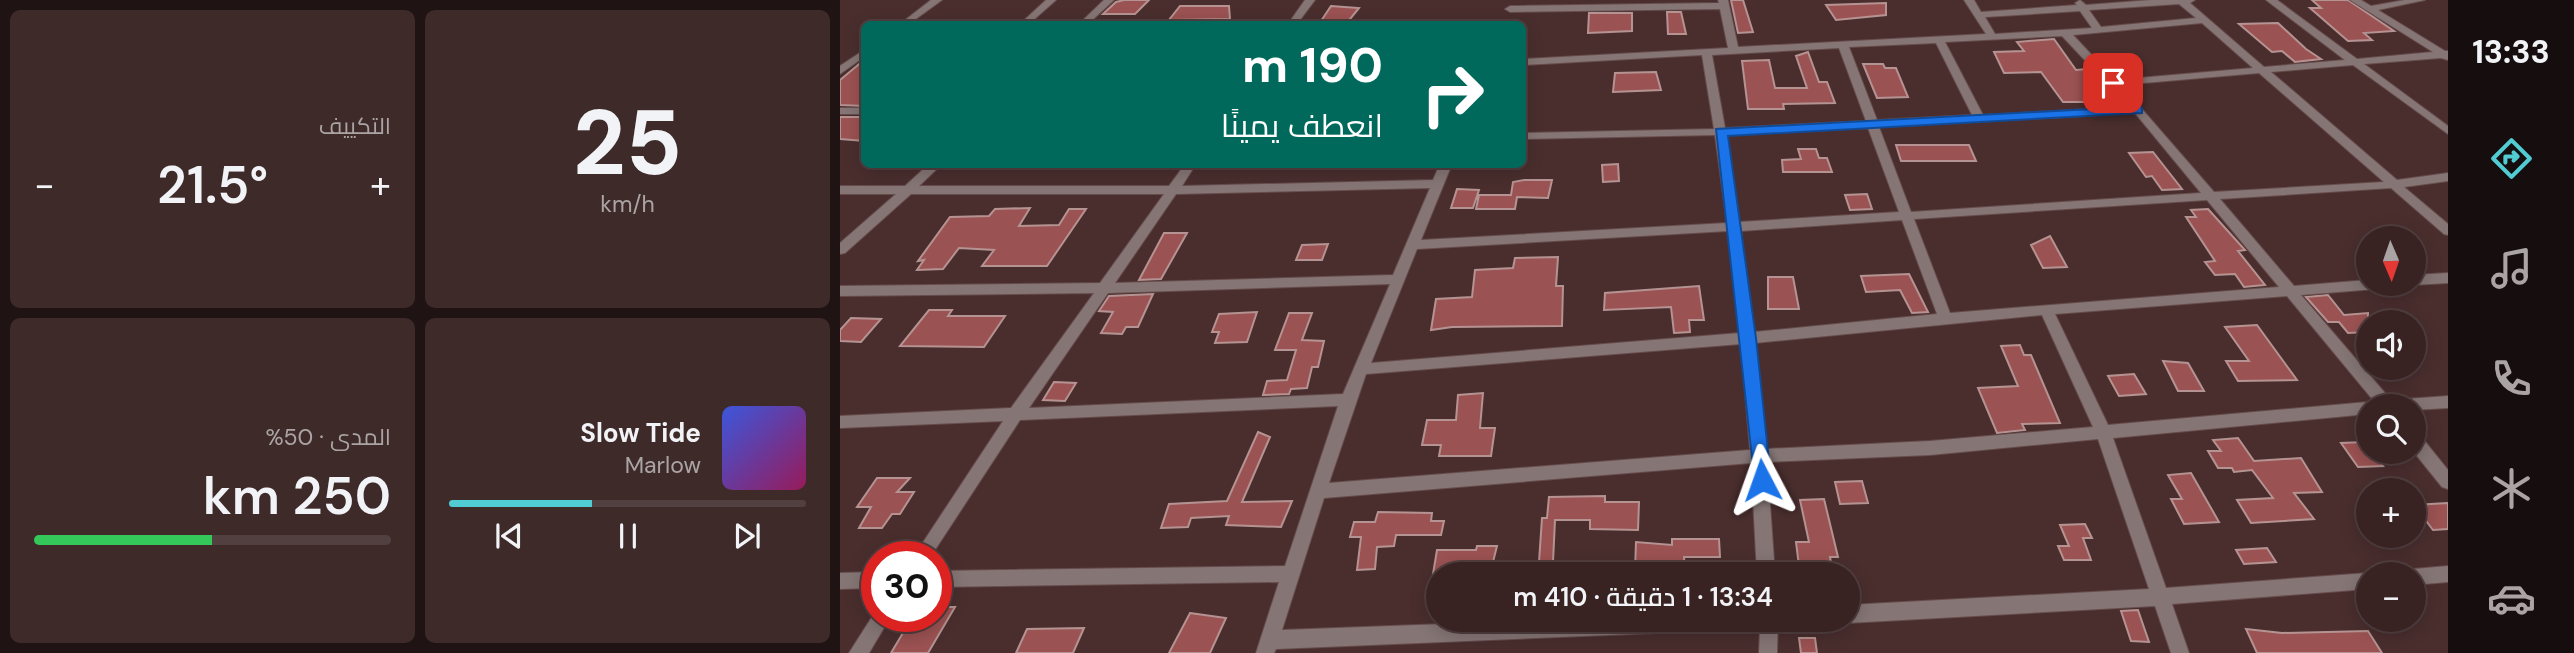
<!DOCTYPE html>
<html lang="ar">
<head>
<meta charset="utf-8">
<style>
  :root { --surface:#382222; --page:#3f2a2a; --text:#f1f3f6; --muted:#aba4a5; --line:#523f40; --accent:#51ccd3 }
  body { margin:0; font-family:"DM Sans",Cairo,sans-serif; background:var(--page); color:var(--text); direction:rtl; height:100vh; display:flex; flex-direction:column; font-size:26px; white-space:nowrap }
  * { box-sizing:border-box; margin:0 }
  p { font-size:23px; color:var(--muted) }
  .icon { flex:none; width:38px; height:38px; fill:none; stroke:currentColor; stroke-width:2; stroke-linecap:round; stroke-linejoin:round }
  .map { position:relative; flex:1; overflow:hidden; direction:ltr }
  .panel { display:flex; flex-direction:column; gap:10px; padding:10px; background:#1f1313; width:840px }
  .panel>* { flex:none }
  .banner { position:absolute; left:21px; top:21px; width:665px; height:147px; border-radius:10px; box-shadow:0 4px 18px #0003,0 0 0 2px var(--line); direction:rtl; background:#00695c; color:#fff; overflow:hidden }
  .needle { width:46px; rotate:178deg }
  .controls { position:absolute; left:1516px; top:226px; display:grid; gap:14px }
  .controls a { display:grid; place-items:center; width:70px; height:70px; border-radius:50%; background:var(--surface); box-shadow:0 4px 18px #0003,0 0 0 2px var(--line); font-size:35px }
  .speed { position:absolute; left:21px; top:541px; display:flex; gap:14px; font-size:35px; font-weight:700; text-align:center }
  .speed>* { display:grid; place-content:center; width:91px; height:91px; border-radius:50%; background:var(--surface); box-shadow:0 4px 18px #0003,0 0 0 2px var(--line); line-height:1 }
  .speed .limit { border:10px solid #d22; background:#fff; color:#111 }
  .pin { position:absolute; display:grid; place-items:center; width:60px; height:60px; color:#fff; margin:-30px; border-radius:14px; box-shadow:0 4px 10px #0006 }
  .me { position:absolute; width:77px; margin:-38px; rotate:356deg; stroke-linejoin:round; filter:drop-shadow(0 0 5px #0008) }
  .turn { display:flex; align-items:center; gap:24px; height:147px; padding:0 28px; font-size:32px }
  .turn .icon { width:91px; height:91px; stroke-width:2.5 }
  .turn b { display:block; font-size:49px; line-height:60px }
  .big { font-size:52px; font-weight:600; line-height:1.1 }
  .panel .widget { flex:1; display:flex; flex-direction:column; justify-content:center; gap:10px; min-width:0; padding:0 24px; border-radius:10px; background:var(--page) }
  .panel .dial { align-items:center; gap:0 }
  .dial b { font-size:91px; line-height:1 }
  .song { display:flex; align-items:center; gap:21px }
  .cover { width:84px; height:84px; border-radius:10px; background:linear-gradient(135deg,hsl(230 70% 55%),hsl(330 70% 35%)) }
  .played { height:7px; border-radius:4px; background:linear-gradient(90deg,var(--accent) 40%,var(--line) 40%) }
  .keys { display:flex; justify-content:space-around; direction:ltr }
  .heat { display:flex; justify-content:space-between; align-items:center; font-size:38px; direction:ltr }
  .charge { height:10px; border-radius:5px; background:linear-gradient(90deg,#34c759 50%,var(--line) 0) }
  .panel .tiles { flex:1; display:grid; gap:10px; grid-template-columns:repeat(2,1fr) }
  .trip { position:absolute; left:586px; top:562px; width:434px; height:70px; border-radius:35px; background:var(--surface); box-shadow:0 4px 18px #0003,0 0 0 2px var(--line); font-weight:600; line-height:70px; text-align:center; direction:rtl }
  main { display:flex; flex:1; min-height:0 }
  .tabs { display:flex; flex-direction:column; width:126px; justify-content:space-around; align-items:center; background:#160e0e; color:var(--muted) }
  .tabs .icon { width:49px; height:49px }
  .tabs .active { color:var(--accent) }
  .tabs b { font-size:32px; color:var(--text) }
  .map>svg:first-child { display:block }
  .building { fill:#9b5252; stroke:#b59392; stroke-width:2 }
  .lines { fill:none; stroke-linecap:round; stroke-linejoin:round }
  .street-casing { stroke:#674c4c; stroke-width:2 }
  .street { fill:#857675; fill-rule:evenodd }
  .route { fill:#1a73e8; stroke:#114b97; stroke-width:2 }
</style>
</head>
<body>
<main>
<nav class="tabs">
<b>13:33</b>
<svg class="icon active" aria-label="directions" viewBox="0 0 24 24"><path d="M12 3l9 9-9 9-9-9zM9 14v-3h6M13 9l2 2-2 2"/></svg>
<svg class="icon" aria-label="music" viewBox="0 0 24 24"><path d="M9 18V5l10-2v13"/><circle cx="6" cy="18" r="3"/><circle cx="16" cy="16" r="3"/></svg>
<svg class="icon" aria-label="phone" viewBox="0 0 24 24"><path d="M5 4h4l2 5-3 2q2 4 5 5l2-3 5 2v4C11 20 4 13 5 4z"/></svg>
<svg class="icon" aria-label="climate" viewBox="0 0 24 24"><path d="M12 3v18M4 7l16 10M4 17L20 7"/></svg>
<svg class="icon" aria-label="car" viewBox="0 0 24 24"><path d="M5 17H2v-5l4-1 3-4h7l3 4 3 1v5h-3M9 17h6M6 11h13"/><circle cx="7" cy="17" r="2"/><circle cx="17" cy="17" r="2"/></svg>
</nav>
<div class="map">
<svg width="1608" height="653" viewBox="0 0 1608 653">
  <rect width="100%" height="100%" fill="#4a2e2e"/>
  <path class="building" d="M284 0H309L295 14H263L276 2Z
    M891 0H903L913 32 898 33Z
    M1472 0H1508L1554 31 1524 33 1532 40 1508 41 1470 8H1481Z
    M1046 3V15L996 20 986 5Z
    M340 6H389L390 19 329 20Z
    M491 6 519 8 506 24H479Z
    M827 12H841L846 34H828Z
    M749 13H792V31L748 33Z
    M1438 23 1466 49 1481 59 1455 62 1442 51 1432 52 1399 24Z
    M1214 39 1236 70 1247 69 1272 102H1223L1201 72 1164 73 1154 52 1184 51 1177 42Z
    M968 52 979 82H987L995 103 943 104 944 109H908L902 61 929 60 935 88H967L956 56Z
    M24 60V106L0 105V80Z
    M1023 64H1043L1045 68H1056L1068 97 1037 98Z
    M816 72 821 90 773 92 775 73Z
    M24 117V141L0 139V117Z
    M1056 145H1129L1136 161H1061Z
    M958 149H976L979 158H987L992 172H943L942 160 961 159Z
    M1313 152 1342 189 1322 190 1312 176 1306 177 1289 153Z
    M778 164 779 181 763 182 762 165Z
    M684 180H712L708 198 677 197 675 209H636L639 195H671L673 182Z
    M617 189 639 190 633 208H611Z
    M1027 194 1032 209 1010 210 1005 195Z
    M190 208 179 226 219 225 229 209H246L207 266H142L154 250 119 248 103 269 77 270 84 260 78 261 110 217 149 216 155 209Z
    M1368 209 1405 250 1398 251 1425 285 1404 287 1395 274 1375 275 1365 262 1375 261 1346 217H1356L1351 210Z
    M324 233H347L321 279 299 280Z
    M1210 236 1227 267 1203 268 1191 245Z
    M488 244 482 260H456L462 245Z
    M718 257 716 286H723L722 326 612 327 591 330 596 299 632 297 635 270 673 268 675 258Z
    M1069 274 1088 312 1072 313 1060 290 1026 292 1021 276Z
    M928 277H953L959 309H928Z
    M859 286 864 320H849L850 332 834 333 831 307 764 310 765 293Z
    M313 294 298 327H286L282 334 261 333 273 312 259 311 269 296Z
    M1488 295 1504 315 1528 313V332L1508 333 1499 322H1488L1466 297Z
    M89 310H112L108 316H165L144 347 60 346Z
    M417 312 407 342 375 343 379 332H372L379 314Z
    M449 313H472L462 340 484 341 478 367H472L467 388 451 389 449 394 423 395 427 381 447 380 456 350H435Z
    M11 318 41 319 21 342 0 341V330Z
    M1417 325 1457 380 1398 381 1386 361H1409L1385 327Z
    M1180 345 1184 355H1191L1220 423 1182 424 1185 430 1157 433 1138 388 1178 386 1161 346Z
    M1323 361 1348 363 1364 391H1338Z
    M1294 374 1306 394 1279 396 1268 376Z
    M214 382 236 383 225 401 203 400Z
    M643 393 640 428H655L651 456H599L601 445H582L587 420H616L618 395Z
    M418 432 430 437 402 502 452 501 441 527 386 525 389 516 351 518 348 527 321 528 329 504 387 501Z
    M1398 438 1414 461 1461 458 1482 492 1454 493 1474 519 1411 523 1397 500 1433 498 1412 470 1394 472 1392 468H1378L1368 451H1381L1373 440Z
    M1525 442 1528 452H1532L1543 466 1518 467 1501 443Z
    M1351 473 1379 522 1344 524 1331 499H1342L1328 475Z
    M37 478H70L57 492H74L60 514H52L42 528H19L31 507H17Z
    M1022 481 1028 503 1000 504 995 482Z
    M765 496V502H799L798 530 750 529V520H715L713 562H699L702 518H707L709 497Z
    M984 499 998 557H990L993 574H960L956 542H969L960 500Z
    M1608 503V529L1593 530 1574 505Z
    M538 512 592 513 591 521H604L601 535H556L554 546 537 547 535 569 517 570 521 537H510L514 522H535Z
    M1245 524 1252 538H1243L1251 560H1224L1218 546H1229L1220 525Z
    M832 539H879L880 557H844L845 571H795L796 542 832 545Z
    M637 546H657L650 574H593L597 550H636Z
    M1427 548 1436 562 1404 564 1396 550Z
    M96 607H115L88 653H51L73 616H96Z
    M1298 610 1309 642 1291 641 1281 611Z
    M350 613 386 618 370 653H329Z
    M244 628 233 653H176L187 629Z
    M1406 629 1442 633 1528 631 1542 653H1417Z
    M959 638H975L977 653H961Z"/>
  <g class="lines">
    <defs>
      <path id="street" d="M91 0H102L69 24H60Z
        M206 0H216L189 24H180Z
        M264 0H274L248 24H239Z
        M465 0H475L457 24H448Z
        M878 0H888L898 47 1146 34 1124 0H1134L1141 12 1237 5 1235 3 1240 0 1246 5 1311 0H1355L1350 3 1424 67 1505 60 1426 0H1437L1517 59 1593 52 1510 0H1521L1531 6 1565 0H1585L1538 10 1605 51H1608V60L1601 58 1524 64 1608 126V134L1513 65 1431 72 1557 180 1608 173V181L1564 187 1608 224V235L1604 234 1551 188 1380 199 1454 286 1528 280V284H1542L1541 287 1536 289 1461 295 1551 400 1608 396V408L1573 410V406H1538L1447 296 1215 314 1268 425 1528 402 1533 404 1535 406H1528V414L1273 438 1326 588 1528 573 1531 574H1528V589L1332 604 1349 653H1331L1315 606 1008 623 1002 620H1008V605L1309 589 1258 439 1090 455 927 462 935 574H917L911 463 484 498 442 630 711 620H938L937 653H919L920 627 914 629 436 649 434 653H416L439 582 96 587V571L445 566 498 406 180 420 91 556H74L163 421 0 428V416L171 408 254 293 0 296V286L260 283 324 194H71L5 253 0 254V243L56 194H0V186H65L89 164H102L79 186H329L345 164H356L342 186 593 180 600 164H612L581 240 887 223 875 135 682 139V133L874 129 862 55 682 65V59L888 48 880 9 670 12 665 9 670 6 879 3ZM1339 4 1356 18 1261 27 1249 10ZM1240 11 1252 28 1155 34 1145 17ZM1362 23 1413 68 1275 80 1233 35ZM1222 36 1289 107 1143 115 1105 42ZM1096 43 1132 115 1037 120 1009 47ZM999 48 1026 121 885 128 872 55ZM1419 73 1544 182 1374 192 1281 85ZM1295 113 1361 193 1071 212 1039 127ZM1028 128 1059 212 899 222 886 135ZM590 188 553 275 275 283 336 194ZM1367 200 1439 287 1110 313 1074 219ZM1062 220 1097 314 914 332 901 231ZM888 231 900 333 531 363 577 249ZM550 284 503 394 189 408 268 293ZM1202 315 1253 427 1090 441 926 449 915 343ZM901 344 910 450 489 483 526 374Z
        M24 50V57L0 74V66Z
        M0 108H24V114H0Z
        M1608 273V283L1573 285 1569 284H1573V275Z
        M1573 433 1579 434 1608 470V489L1602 487 1573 451Z
        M1608 566V582L1573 585V574H1566L1573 569Z
        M37 572V588L0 589V573Z
        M37 609V616H51L29 653H9Z"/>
    </defs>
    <use href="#street" class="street-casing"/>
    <use href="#street" class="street"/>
  </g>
  <path class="route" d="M1273 79 1302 108V113L888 136 916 338 931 480 928 485H915L876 129 1288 107 1267 83Z"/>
</svg>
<div class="controls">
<a><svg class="needle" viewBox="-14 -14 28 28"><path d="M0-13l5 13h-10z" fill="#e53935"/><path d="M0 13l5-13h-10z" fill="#aba4a5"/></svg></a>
<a><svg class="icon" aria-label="sound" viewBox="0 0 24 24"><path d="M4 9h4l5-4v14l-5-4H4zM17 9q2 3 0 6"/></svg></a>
<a><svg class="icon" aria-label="search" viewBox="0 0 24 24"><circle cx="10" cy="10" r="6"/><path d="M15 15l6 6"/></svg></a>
<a>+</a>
<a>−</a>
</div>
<div class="speed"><div class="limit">30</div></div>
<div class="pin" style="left:1273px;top:83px;background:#d93025"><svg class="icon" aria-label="arrive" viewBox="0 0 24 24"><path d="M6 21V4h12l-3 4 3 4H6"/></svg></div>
<svg class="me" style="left:922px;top:480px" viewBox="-20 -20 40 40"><path d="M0-17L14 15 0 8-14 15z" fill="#1a73e8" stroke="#fff" stroke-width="4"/></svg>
<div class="trip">13:34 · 1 دقيقة · 410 m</div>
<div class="banner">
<div class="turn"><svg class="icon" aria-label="right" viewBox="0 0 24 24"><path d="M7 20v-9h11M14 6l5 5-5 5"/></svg><div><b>190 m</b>انعطف يمينًا</div></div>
</div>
</div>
<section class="panel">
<div class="tiles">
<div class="widget dial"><b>25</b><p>km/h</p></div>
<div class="widget"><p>التكييف</p>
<div class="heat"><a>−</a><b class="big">21.5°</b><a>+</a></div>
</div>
<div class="widget">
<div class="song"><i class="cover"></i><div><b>Slow Tide</b><p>Marlow</p></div></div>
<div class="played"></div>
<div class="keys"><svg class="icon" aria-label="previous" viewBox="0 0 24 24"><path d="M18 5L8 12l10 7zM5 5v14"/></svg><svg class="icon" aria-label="pause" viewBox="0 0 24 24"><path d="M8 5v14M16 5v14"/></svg><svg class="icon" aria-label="next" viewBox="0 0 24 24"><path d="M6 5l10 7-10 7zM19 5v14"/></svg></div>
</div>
<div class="widget"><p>المدى · 50%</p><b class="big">250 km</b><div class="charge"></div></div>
</div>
</section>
</main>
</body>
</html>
